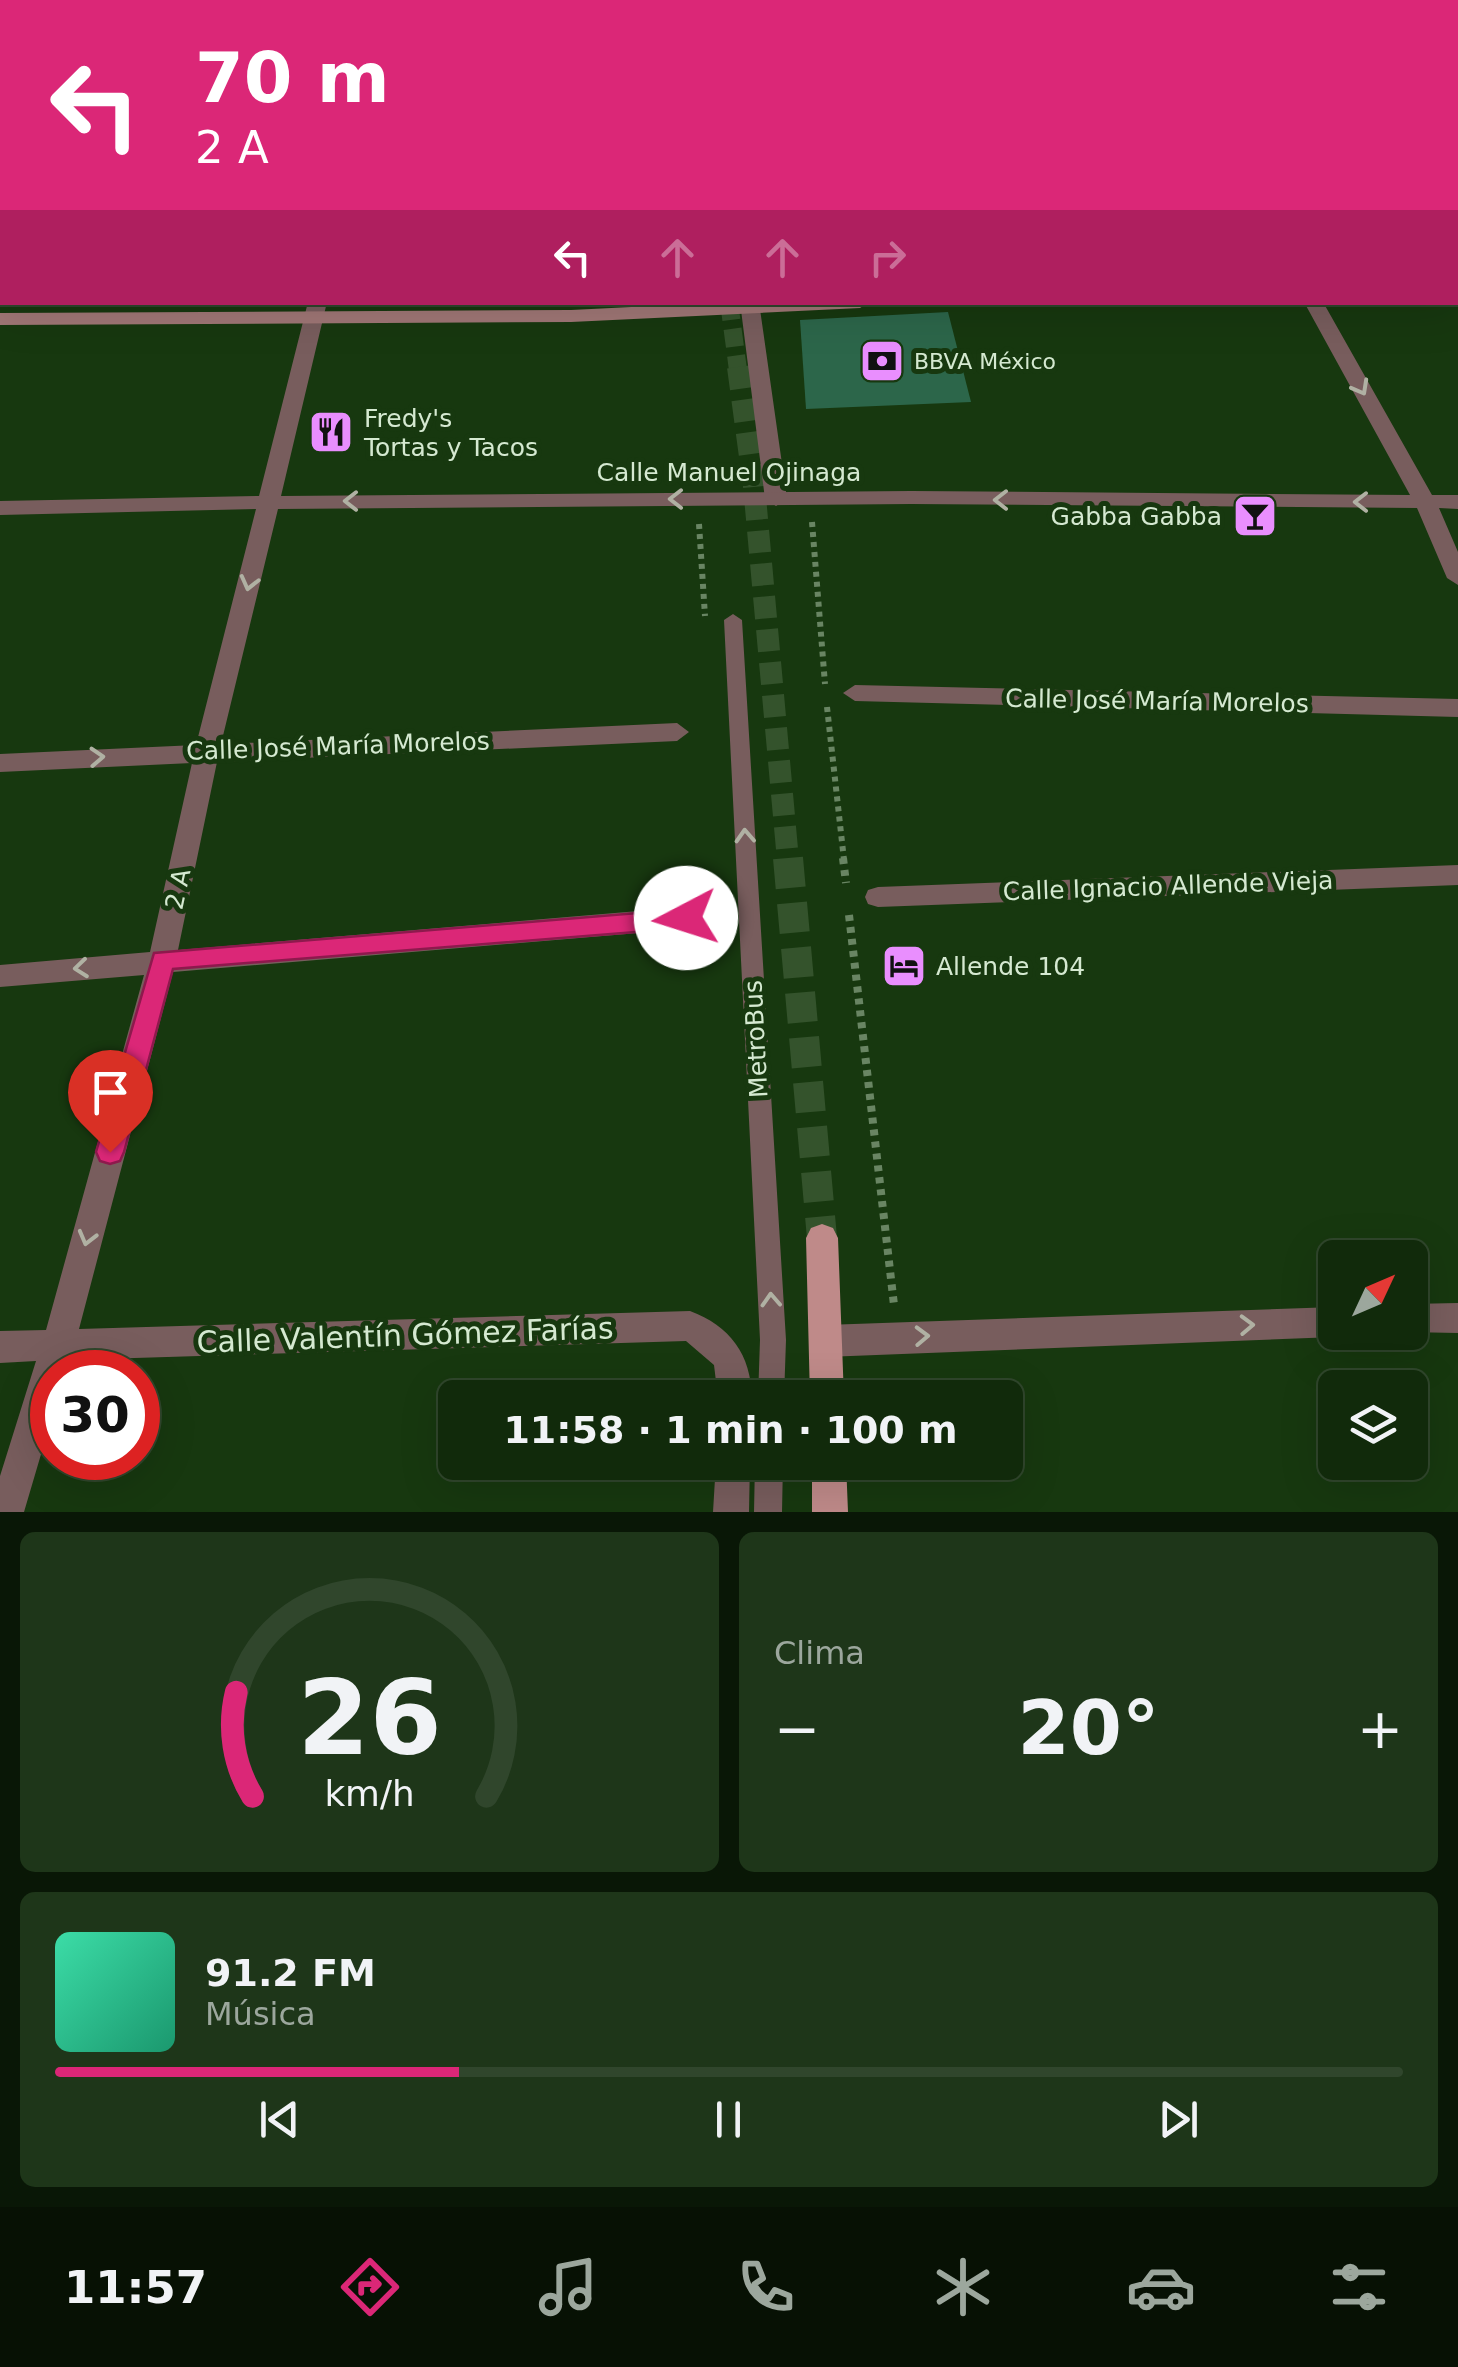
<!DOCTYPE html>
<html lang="es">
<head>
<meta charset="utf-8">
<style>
  :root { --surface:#112a0b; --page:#1e3619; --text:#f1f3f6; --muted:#9ca79d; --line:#30462c; --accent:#db2777 }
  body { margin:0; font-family:"DejaVu Sans",sans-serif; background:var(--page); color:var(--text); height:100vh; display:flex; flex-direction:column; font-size:38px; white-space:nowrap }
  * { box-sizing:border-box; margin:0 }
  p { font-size:32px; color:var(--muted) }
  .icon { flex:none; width:55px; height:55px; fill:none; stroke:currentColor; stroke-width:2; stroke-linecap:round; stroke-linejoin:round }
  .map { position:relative; height:1512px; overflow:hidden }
  .panel { display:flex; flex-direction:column; gap:20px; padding:20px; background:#091706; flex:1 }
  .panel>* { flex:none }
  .top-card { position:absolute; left:0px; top:0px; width:1460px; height:305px; box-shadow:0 10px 40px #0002,0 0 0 2px var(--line); background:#db2777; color:#fff; overflow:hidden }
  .needle { width:65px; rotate:46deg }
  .tools { position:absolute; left:1318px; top:1240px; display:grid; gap:20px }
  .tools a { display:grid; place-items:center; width:110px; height:110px; border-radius:15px; background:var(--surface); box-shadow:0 10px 40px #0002,0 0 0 2px var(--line); font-size:50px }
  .speed { position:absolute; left:30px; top:1350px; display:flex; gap:20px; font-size:50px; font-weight:700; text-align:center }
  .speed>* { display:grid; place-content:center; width:130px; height:130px; border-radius:50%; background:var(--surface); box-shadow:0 10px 40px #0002,0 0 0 2px var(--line); line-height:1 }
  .speed .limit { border:15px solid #d22; background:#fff; color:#111 }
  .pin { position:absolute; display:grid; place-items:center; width:85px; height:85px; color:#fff; margin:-102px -42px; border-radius:50% 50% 50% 0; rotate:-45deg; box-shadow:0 0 10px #0007 }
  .pin .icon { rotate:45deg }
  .me { position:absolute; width:110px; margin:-55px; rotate:265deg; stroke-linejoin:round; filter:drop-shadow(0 0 8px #0008) }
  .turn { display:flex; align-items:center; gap:35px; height:210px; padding:0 30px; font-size:45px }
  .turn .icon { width:130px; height:130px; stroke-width:2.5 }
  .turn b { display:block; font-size:70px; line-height:85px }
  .lanes { display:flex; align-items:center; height:95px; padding:0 30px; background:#0003; justify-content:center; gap:50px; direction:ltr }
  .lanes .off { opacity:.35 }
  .big { font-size:75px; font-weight:700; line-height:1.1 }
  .panel .card { flex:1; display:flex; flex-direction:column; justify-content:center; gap:15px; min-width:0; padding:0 35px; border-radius:15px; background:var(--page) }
  .panel .dial { align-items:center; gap:0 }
  .dial svg { height:260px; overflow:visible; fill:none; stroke:var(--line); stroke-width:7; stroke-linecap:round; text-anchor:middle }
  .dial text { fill:var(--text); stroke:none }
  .song { display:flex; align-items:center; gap:30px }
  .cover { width:120px; height:120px; border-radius:15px; background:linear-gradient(135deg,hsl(160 70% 55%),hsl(160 70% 35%)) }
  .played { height:10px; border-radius:5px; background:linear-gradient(90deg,var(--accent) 30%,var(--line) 30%) }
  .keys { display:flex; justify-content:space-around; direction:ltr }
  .heat { display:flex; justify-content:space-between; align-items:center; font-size:55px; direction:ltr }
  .panel .tiles { flex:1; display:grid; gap:20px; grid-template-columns:1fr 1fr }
  .card:last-child { grid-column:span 2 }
  .trip { position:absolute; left:438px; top:1380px; width:585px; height:100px; border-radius:15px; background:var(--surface); box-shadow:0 10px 40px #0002,0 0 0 2px var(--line); font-weight:700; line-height:100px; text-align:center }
  .tabs { display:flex; height:160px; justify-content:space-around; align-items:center; background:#071104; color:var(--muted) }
  .tabs .icon { width:70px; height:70px }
  .tabs .current { color:var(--accent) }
  .tabs b { font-size:45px; color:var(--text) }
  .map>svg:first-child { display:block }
  .building { fill:#2c664a }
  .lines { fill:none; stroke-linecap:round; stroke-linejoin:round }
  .primary-tunnel-far2 { stroke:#34532c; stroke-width:18; stroke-dasharray:18 9; stroke-linecap:butt }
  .primary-tunnel-far1 { stroke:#34532c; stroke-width:22; stroke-dasharray:22 11; stroke-linecap:butt }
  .primary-tunnel { stroke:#34532c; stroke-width:30; stroke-dasharray:30 15; stroke-linecap:butt }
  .path-far1 { stroke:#698563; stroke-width:6; stroke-dasharray:5 5; stroke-linecap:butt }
  .path { stroke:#698563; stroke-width:8; stroke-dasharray:6 6; stroke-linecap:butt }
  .service { fill:#785d5d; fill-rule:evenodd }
  .pedestrian { fill:#785d5d; fill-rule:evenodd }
  .minor { fill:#785d5d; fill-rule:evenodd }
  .secondary { fill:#a07776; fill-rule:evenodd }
  .primary { fill:#bf8a89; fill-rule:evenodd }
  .oneway { stroke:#b0b1a3 }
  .route { fill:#db2777; stroke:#8e194d; stroke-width:2.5 }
  .labels { text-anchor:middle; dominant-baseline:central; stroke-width:10; stroke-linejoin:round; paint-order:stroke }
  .far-poi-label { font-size:22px; fill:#d5e9d1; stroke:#17380f; text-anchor:start }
  .poi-label { font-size:25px; fill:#d5e9d1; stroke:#17380f; text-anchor:start }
  .street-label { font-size:25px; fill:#d5e9d1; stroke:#17380f }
  .near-street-label { font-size:30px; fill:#d5e9d1; stroke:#17380f }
</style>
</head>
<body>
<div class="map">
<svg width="1458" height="1512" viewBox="0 0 1458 1512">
  <rect width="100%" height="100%" fill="#17380f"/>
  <path class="building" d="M948 312 971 402 806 409 800 320Z"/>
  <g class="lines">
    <path class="primary-tunnel-far2" d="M729 302 738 370"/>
    <path class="primary-tunnel-far1" d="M738 367 754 486 788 860"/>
    <path class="primary-tunnel" d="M788 858 822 1238"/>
    <path class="path-far1" d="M812 522 825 684
      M699 524 705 616
      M827 707 844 860"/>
    <path class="path" d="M843 858 846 883
      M849 915 894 1305"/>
    <path class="service" d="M733 614 742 620 786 1340 784 1398H758L760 1340 724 620Z
      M755 1462H783L782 1512H754Z"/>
    <path class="pedestrian" d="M499 0H625L626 2H500Z
      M1068 0H1082L1083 2H1069Z
      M740 302H759L787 499 776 506 765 499Z"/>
    <path class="minor" d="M0 129H2V139H0Z
      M308 302H327L281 496 911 491 1410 495 1304 302H1323L1432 495H1458V509L1439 508 1458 552V585L1447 578 1417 508 911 504 278 509 221 744 677 723 689 732 677 741 217 762 178 950 686 907 696 910 700 918 696 926 686 929 173 972 79 1329 690 1311C730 1326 751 1354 752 1398H718L714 1365 686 1341 70 1360 66 1372H52V1417L24 1512H0V1476L36 1361 0 1363V1331L46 1330 144 975 0 987V965L150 952 192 763 0 772V754L196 745 256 509 0 515V501L259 496Z
      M855 685 1458 699V717L855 701 843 693Z
      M1458 865V885L878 907 868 904 865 897 868 890 878 887Z
      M1458 1303V1333L1406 1332H1410V1304Z
      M1335 1307V1332H1347L1335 1337 825 1357 813 1352 809 1341 813 1330 825 1325Z
      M716 1462H750L749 1512H713Z"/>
    <path class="secondary" d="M732 302H869L860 308 571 322 0 325V313L571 310Z"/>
    <path class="primary" d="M822 1224 833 1228 838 1238 844 1398H810L806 1238 811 1228Z
      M812 1462H846L848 1512H812Z"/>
  </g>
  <defs><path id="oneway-chevron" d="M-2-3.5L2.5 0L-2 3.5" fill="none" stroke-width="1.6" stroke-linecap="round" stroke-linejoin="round" transform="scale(2.5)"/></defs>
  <g class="oneway">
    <use href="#oneway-chevron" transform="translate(1361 388) rotate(61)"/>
    <use href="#oneway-chevron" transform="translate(676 499) rotate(180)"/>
    <use href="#oneway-chevron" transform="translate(1001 500) rotate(-180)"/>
    <use href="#oneway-chevron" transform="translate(351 501) rotate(180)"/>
    <use href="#oneway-chevron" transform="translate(1361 502) rotate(-180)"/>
    <use href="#oneway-chevron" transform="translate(249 583) rotate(104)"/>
    <use href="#oneway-chevron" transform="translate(97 757) rotate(-3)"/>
    <use href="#oneway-chevron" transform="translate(745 836) rotate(-93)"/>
    <use href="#oneway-chevron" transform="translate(81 968) rotate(174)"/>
    <use href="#oneway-chevron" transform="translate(87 1238) rotate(105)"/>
    <use href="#oneway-chevron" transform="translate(771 1300) rotate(-93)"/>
    <use href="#oneway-chevron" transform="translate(1247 1325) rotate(-2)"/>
    <use href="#oneway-chevron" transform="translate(922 1336) rotate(-2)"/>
  </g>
  <path class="route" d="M686 909 695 911 698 918 695 925 686 928 173 969 124 1152 120 1161 110 1164 100 1161 96 1152 154 953Z"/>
  <defs>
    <symbol id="bank-square" viewBox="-11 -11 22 22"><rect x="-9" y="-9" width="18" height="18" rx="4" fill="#e98efe" stroke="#17380f"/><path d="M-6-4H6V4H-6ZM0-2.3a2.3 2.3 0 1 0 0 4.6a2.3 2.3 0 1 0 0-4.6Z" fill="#111"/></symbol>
    <symbol id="restaurant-square" viewBox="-11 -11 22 22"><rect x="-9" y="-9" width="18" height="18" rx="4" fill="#e98efe" stroke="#17380f"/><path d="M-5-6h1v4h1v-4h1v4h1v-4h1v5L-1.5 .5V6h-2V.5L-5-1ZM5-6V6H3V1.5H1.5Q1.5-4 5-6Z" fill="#111"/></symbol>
    <symbol id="bar-square" viewBox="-11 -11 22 22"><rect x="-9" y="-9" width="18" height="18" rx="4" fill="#e98efe" stroke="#17380f"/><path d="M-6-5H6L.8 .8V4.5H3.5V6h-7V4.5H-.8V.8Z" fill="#111"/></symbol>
    <symbol id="hotel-square" viewBox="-11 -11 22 22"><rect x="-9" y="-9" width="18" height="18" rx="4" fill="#e98efe" stroke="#17380f"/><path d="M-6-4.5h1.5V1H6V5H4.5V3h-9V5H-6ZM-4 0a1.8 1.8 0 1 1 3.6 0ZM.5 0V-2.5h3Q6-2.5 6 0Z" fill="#111"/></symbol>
  </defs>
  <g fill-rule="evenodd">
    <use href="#bank-square" x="857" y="336" width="50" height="50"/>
    <use href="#restaurant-square" x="306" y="407" width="50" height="50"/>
    <use href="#bar-square" x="1230" y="491" width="50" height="50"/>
    <use href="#hotel-square" x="879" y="941" width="50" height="50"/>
  </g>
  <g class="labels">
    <g class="far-poi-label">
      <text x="914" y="361">BBVA México</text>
    </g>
    <g class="poi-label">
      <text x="364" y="418">Fredy's<tspan x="364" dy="29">Tortas y Tacos</tspan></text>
      <text x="1222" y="516" text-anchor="end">Gabba Gabba</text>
      <text x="936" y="966">Allende 104</text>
    </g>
    <g class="street-label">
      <text x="729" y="472">Calle Manuel Ojinaga</text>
      <text transform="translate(1157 701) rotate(1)">Calle José María Morelos</text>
      <text transform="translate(338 746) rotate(-2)">Calle José María Morelos</text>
      <text transform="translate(1168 886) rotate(-2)">Calle Ignacio Allende Vieja</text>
      <text transform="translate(178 889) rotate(-78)">2 A</text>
      <text transform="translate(756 1039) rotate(-93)">MetroBus</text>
    </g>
    <g class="near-street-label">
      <text transform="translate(405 1335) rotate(-2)">Calle Valentín Gómez Farías</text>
    </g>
  </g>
</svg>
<div class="tools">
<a><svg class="needle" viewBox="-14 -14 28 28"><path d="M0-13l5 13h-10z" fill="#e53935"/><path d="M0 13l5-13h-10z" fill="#9ca79d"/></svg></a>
<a><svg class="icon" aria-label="layers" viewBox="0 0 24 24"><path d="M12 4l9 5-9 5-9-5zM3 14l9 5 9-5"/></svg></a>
</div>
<div class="speed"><div class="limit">30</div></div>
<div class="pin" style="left:110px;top:1152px;background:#d93025"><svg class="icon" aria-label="arrive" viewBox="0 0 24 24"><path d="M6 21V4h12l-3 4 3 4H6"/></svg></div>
<svg class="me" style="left:686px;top:918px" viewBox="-20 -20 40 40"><circle r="19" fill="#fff"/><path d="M0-13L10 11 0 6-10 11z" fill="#db2777"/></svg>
<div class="trip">11:58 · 1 min · 100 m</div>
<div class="top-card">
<div class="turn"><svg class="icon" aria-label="left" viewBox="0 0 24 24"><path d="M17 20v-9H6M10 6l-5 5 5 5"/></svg><div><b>70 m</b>2 A</div></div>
<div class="lanes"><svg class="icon" aria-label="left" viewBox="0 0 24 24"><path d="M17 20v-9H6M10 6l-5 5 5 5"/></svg><svg class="icon off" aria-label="ahead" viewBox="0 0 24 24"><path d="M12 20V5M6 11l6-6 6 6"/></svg><svg class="icon off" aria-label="ahead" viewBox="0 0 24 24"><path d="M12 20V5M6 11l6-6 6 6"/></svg><svg class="icon off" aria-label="right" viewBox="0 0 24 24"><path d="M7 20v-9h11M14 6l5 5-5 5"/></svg></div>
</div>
</div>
<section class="panel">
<div class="tiles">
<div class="card dial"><svg viewBox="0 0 100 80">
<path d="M14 69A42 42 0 1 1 86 69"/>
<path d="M14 69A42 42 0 0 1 9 37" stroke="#db2777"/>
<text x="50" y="56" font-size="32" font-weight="700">26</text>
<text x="50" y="72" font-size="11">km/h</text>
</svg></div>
<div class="card"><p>Clima</p>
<div class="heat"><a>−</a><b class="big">20°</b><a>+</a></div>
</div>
<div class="card">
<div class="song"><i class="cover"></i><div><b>91.2 FM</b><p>Música</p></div></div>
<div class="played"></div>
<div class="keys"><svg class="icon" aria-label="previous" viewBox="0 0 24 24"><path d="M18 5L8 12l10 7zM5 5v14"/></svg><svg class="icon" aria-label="pause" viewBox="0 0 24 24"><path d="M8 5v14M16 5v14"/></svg><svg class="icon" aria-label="next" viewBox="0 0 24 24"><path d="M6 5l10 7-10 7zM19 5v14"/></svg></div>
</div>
</div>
</section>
<nav class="tabs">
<b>11:57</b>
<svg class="icon current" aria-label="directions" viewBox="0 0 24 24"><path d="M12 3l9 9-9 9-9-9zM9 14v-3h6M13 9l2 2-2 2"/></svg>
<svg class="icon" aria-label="music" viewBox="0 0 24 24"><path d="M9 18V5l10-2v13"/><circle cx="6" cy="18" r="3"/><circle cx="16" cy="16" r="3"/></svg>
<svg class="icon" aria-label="phone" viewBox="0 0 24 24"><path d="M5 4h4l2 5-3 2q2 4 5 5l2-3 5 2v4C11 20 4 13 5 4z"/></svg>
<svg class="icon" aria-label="climate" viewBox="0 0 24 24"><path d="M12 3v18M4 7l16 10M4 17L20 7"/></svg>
<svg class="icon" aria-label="car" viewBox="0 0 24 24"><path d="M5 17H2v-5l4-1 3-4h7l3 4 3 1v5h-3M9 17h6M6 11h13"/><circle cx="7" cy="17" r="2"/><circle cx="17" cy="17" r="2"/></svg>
<svg class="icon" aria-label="filters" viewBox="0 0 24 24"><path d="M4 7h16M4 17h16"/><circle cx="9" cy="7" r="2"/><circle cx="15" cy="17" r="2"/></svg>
</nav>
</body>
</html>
